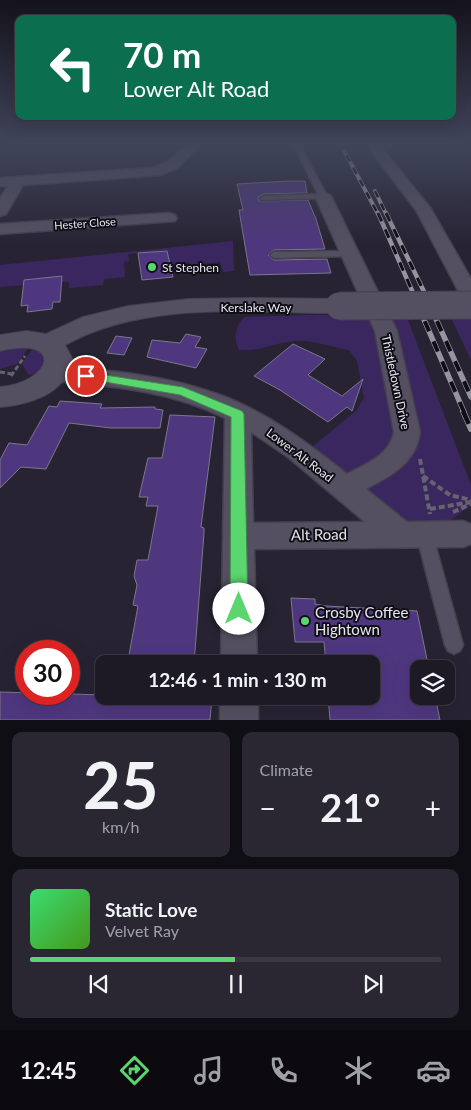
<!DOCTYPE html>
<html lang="en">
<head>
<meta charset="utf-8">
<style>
  :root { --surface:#1d1a26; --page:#2a2732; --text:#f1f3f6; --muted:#a0a1a7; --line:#3b3843; --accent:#5bd56d }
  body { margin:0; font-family:Lato,sans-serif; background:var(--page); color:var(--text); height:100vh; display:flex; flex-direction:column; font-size:19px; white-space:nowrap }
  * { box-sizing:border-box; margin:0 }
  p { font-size:16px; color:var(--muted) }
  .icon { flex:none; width:28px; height:28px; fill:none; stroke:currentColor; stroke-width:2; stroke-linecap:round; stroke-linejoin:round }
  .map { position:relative; height:720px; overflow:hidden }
  .side { display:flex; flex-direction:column; gap:12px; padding:12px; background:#100e15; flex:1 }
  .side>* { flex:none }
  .hud { position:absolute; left:15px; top:15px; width:441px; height:105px; border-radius:10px; box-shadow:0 5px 20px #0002,0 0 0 1px var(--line); background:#0b6e4f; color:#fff; overflow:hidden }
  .tools { position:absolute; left:410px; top:660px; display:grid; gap:10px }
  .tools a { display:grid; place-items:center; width:45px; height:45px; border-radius:10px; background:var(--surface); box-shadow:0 5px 20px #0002,0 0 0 1px var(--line); font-size:25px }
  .speed { position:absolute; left:15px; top:640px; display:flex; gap:10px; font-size:25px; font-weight:700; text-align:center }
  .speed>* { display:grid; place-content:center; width:65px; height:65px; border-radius:50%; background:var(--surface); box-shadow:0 5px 20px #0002,0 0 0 1px var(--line); line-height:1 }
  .speed .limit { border:8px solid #d22; background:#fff; color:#111 }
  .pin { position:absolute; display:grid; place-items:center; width:42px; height:42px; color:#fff; margin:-21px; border:2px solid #fff; border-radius:50%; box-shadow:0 1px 5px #0007 }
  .me { position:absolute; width:55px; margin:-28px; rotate:0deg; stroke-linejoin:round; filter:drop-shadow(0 0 4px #0008) }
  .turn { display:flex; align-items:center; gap:18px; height:105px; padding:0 25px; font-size:22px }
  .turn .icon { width:65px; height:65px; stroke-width:2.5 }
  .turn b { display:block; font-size:35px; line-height:42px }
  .big { font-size:38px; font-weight:700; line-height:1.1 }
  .side .widget { flex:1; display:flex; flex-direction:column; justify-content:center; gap:8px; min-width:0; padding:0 18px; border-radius:10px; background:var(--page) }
  .side .dial { align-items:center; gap:0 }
  .dial b { font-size:65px; line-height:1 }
  .song { display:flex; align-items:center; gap:15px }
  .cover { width:60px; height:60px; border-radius:8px; background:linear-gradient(135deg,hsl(140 70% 55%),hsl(100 70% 35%)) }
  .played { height:5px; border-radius:2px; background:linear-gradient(90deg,var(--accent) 50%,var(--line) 50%) }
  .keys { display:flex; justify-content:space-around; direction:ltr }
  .heat { display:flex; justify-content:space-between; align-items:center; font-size:28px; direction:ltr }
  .side .tiles { flex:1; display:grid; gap:12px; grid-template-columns:1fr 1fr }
  .widget:last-child { grid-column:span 2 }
  .trip { position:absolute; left:95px; top:655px; width:285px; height:50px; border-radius:10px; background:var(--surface); box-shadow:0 5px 20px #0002,0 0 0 1px var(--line); font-weight:700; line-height:50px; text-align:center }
  .menu { display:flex; height:80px; justify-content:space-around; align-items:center; background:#0c0a0f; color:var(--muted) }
  .menu .icon { width:35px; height:35px }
  .menu .on { color:var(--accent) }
  .menu b { font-size:22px; color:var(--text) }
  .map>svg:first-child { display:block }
  .green { fill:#3b2760 }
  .building { fill:#4f377f; stroke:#7c778a }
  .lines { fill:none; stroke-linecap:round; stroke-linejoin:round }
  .service-casing { stroke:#44404d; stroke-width:3 }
  .minor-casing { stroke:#44404d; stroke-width:3 }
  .tertiary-casing { stroke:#44404d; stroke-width:2 }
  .path-far1 { stroke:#666371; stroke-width:3; stroke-dasharray:5 2.5; stroke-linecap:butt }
  .path { stroke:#666371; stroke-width:4; stroke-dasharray:6 3; stroke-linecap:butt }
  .service { fill:#545061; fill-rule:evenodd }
  .minor { fill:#545061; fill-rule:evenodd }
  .tertiary { fill:#545061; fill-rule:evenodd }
  .rail-far3-casing { stroke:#9794a1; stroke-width:4 }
  .rail-far2-casing { stroke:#9794a1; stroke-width:4.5 }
  .rail-far1-casing { stroke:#9794a1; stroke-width:5.5 }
  .rail-casing { stroke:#9794a1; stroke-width:6 }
  .rail-far3 { stroke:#0f0e15; stroke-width:2.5; stroke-dasharray:7; stroke-linecap:butt }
  .rail-far2 { stroke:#0f0e15; stroke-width:3; stroke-dasharray:9; stroke-linecap:butt }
  .rail-far1 { stroke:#0f0e15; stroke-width:4; stroke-dasharray:11; stroke-linecap:butt }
  .rail { stroke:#0f0e15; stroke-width:4.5; stroke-dasharray:14; stroke-linecap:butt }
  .tertiary-bridge-casing { stroke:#44404d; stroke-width:29; stroke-linecap:butt }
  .tertiary-bridge { stroke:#545061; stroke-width:27 }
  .route { fill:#5bd56d; stroke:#3b8a47 }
  .poi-dot { fill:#5bd56d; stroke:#0f0e15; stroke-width:2 }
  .labels { text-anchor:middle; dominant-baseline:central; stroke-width:4; stroke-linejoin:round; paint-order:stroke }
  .far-street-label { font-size:11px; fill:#e7e5f0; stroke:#0f0e15 }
  .poi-label { font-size:12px; fill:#e7e5f0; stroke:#0f0e15; text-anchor:start }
  .street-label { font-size:12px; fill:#e7e5f0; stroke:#0f0e15 }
  .near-street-label { font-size:15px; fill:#e7e5f0; stroke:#0f0e15 }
  .near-poi-label { font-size:15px; fill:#e7e5f0; stroke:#0f0e15; text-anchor:start }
</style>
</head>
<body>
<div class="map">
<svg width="471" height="720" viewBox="0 0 471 720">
  <rect width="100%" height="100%" fill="#272333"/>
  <path class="green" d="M233 241 234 271 223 272 220 262 190 265 189 262 183 263 184 269H177L176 273 165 274 168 257 167 251 128 254 129 261 124 262 125 277 104 279 103 285 69 288V282H62V276L25 280 24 285 0 287V265Z
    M449 314 471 316V360Z
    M302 315H406L471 485V505C463 510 451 522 442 524 390 531 347 479 313 446L356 411 364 398 357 361 349 350C332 347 310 339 294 341 275 343 257 352 239 350 233 339 235 325 245 317Z
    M31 344 17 364 0 369V347Z
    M35 345 49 355 40 376 28 374 22 364Z"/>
  <path class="building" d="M289 181H305L307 193 264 194 258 197 259 201 308 200 316 219 325 249 274 250 268 255 274 260 327 259 331 273 250 275 239 210H243L237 184Z
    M167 251 173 277 142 280 138 253Z
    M62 276 60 302H53L52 309 27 312 28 305 21 306 24 280Z
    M186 334 201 337 195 347 207 349 196 368 147 357 152 340 180 343Z
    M116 336 132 338 124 355 107 353Z
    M293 344 325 359 308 375 342 396 363 379 352 411 347 407 328 422 280 390 254 376Z
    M60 401 102 404 100 408 155 407V409L163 410 160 428H111L69 423 46 469 21 467 0 488V460L9 443 27 445 49 406 57 407Z
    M170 415 215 417 201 527 204 528V533L194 664H157L158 656 129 655 138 606 133 605 137 585 134 576 137 560H148L158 506H146L148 497H139L148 458H162Z
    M291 598 315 599V604L326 606 417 611 429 669H419V696H435L440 720H330L328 696H371V664H326L324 642H295Z
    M0 692 212 698 210 720H0Z"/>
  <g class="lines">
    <defs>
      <path id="service" d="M293 143H299L327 196 323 198 261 200 260 198 264 196 318 194Z
        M350 251 353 252V256L274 258 270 255 274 252Z
        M424 527 429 528 432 533 463 645 460 651 454 654 448 651 445 645 416 533 419 528Z"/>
      <path id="minor" d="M189 143H203L177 168 160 175 23 185 6 214 0 216V198L8 186H0V178L153 168 167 162Z
        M365 143H378L431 209 471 279V302L464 300 461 296 416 210Z
        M323 191 331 196 397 331 420 432C416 463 391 476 366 489L407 522 463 521 471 524V544L463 547 254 549 257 664H221L225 418C171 391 114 386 54 381L46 379 42 374 46 369 54 367C110 370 166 375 220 395 266 412 308 443 347 474 366 464 390 455 394 432L375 331 315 196ZM251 432 288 457 365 522 253 523Z
        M169 213 175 215 177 218 175 221 0 234V224Z
        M220 696H258V720H220Z"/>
      <path id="tertiary" d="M249 298 339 299 348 301 351 306 348 311 339 313C249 313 147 300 65 345L73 360C65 394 32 404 0 407V387C54 382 64 335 0 351V335L26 331 46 334 83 317 128 306 188 299Z"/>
    </defs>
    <use href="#service" class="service-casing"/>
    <use href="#minor" class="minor-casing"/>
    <use href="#tertiary" class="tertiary-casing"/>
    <path class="path-far1" d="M0 372 12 374
      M11 376 25 356"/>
    <path class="path" d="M420 459 430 514
      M423 476 450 495 471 500
      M430 509 471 502
      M453 512 471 504"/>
    <use href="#service" class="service"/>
    <use href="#minor" class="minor"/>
    <use href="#tertiary" class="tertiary"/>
    <defs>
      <path id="rail-far3" d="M340 143 378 214
        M375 191 386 214"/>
      <path id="rail-far2" d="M378 213 417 302
        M386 213 429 302"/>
      <path id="rail-far1" d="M416 301 464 412
        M428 301 471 397"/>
      <path id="rail" d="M463 411 471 429"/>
    </defs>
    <use href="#rail-far3" class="rail-far3-casing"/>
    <use href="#rail-far2" class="rail-far2-casing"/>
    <use href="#rail-far1" class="rail-far1-casing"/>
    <use href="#rail" class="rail-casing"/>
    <use href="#rail-far3" class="rail-far3"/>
    <use href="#rail-far2" class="rail-far2"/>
    <use href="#rail-far1" class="rail-far1"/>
    <use href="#rail" class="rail"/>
    <defs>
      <path id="tertiary-bridge" d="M339 306 471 305"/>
    </defs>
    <use href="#tertiary-bridge" class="tertiary-bridge-casing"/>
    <use href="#tertiary-bridge" class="tertiary-bridge"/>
  </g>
  <linearGradient id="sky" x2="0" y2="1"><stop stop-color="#15131c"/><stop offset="0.59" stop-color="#41455b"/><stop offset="1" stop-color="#41455b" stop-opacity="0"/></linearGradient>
  <rect width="471" height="244" fill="url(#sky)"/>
  <path class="route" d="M86 372 183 387 242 411 244 414 248 609 245 615 239 617 233 615 230 609 231 417 180 395 82 378V373Z"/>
  <g class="poi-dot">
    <circle cx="152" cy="267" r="5"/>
    <circle cx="305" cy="621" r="5"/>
  </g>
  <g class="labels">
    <g class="far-street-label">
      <text transform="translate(85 223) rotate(-4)">Hester Close</text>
    </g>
    <g class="poi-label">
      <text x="162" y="267">St Stephen</text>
    </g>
    <g class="street-label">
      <text x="256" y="307">Kerslake Way</text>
      <text transform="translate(396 382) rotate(78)">Thistledown Drive</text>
      <text transform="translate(300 455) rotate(37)">Lower Alt Road</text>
    </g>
    <g class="near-street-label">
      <text transform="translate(319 534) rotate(-1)">Alt Road</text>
    </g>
    <g class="near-poi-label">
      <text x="315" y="612">Crosby Coffee<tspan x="315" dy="17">Hightown</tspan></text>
    </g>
  </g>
</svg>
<div class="tools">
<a><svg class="icon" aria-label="layers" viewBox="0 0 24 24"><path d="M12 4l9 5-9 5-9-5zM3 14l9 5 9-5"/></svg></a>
</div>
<div class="speed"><div class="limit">30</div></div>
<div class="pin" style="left:86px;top:376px;background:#d93025"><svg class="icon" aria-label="arrive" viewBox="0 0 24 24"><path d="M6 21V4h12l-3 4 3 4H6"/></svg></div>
<svg class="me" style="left:239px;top:609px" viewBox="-20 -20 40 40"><circle r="19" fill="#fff"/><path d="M0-13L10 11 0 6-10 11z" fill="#5bd56d"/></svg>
<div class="trip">12:46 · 1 min · 130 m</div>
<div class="hud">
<div class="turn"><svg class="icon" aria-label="left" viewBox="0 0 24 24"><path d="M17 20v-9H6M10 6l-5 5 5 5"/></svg><div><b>70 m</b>Lower Alt Road</div></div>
</div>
</div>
<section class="side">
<div class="tiles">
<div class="widget dial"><b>25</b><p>km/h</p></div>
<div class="widget"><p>Climate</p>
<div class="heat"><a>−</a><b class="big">21°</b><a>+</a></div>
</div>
<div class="widget">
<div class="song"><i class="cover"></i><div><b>Static Love</b><p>Velvet Ray</p></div></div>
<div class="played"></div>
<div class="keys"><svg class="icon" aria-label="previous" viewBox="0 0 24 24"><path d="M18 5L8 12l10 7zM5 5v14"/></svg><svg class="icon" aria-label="pause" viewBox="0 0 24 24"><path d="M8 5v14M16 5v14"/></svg><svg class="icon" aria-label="next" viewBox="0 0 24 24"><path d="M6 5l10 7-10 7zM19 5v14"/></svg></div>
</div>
</div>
</section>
<nav class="menu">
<b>12:45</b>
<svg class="icon on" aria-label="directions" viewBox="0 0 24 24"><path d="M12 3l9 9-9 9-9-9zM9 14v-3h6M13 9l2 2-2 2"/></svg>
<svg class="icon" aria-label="music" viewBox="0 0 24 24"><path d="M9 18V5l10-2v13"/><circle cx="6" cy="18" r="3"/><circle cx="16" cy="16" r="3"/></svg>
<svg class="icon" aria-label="phone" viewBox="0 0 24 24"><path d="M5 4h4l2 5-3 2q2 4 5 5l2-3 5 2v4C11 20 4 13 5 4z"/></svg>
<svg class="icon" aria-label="climate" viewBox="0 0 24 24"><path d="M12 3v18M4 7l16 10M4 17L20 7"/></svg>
<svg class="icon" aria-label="car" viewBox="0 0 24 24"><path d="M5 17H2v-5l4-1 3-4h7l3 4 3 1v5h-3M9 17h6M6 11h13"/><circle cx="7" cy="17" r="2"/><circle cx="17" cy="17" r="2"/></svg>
</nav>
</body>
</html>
